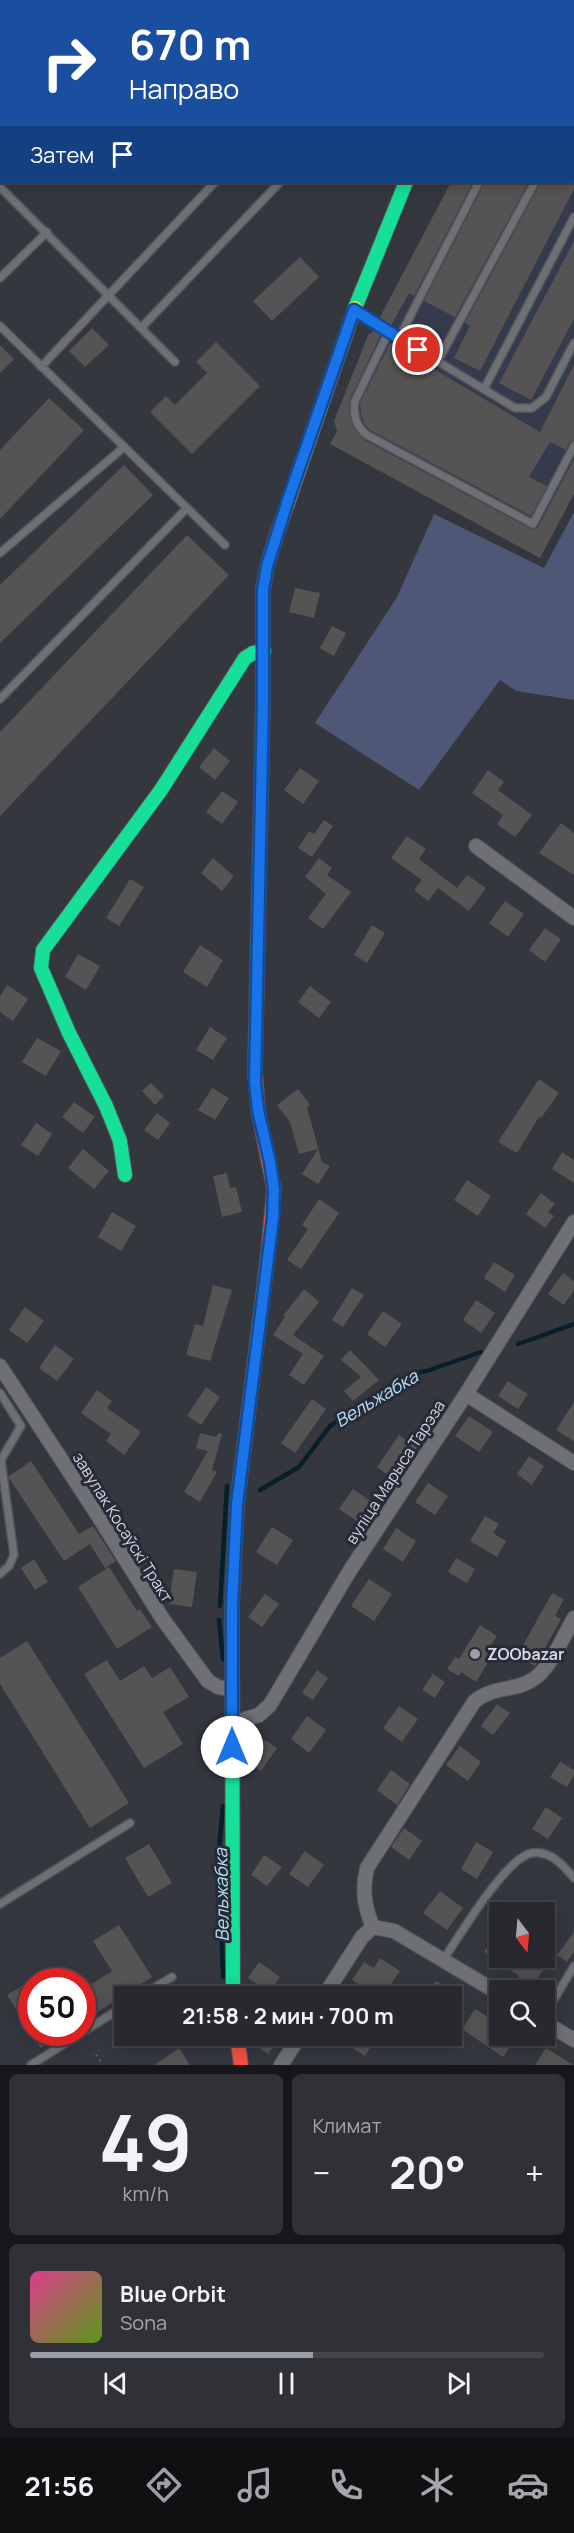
<!DOCTYPE html>
<html lang="ru">
<head>
<meta charset="utf-8">
<style>
  :root { --surface:#28292f; --page:#303137; --text:#f1f3f6; --muted:#a5a6aa; --line:#44454b; --accent:#9c9fa8 }
  body { margin:0; font-family:Manrope,sans-serif; background:var(--page); color:var(--text); height:100vh; display:flex; flex-direction:column; font-size:22px; white-space:nowrap }
  * { box-sizing:border-box; margin:0 }
  p { font-size:20px; color:var(--muted) }
  .icon { flex:none; width:33px; height:33px; fill:none; stroke:currentColor; stroke-width:2; stroke-linecap:round; stroke-linejoin:round }
  .map { position:relative; height:2065px; overflow:hidden }
  .side { display:flex; flex-direction:column; gap:9px; padding:9px; background:#16171a; flex:1 }
  .side>* { flex:none }
  .guide { position:absolute; left:0px; top:0px; width:574px; height:183px; box-shadow:0 3px 15px #0003,0 0 0 2px var(--line); background:#1a4fa0; color:#fff; overflow:hidden }
  .needle { width:39px; rotate:164deg }
  .tools { position:absolute; left:489px; top:1902px; display:grid; gap:12px }
  .tools a { display:grid; place-items:center; width:66px; height:66px; border-radius:0px; background:var(--surface); box-shadow:0 3px 15px #0003,0 0 0 2px var(--line); font-size:30px }
  .speed { position:absolute; left:18px; top:1968px; display:flex; gap:12px; font-size:30px; font-weight:700; text-align:center }
  .speed>* { display:grid; place-content:center; width:78px; height:78px; border-radius:50%; background:var(--surface); box-shadow:0 3px 15px #0003,0 0 0 2px var(--line); line-height:1 }
  .speed .limit { border:9px solid #d22; background:#fff; color:#111 }
  .pin { position:absolute; display:grid; place-items:center; width:51px; height:51px; color:#fff; margin:-26px; border:3px solid #fff; border-radius:50%; box-shadow:0 2px 6px #0007 }
  .me { position:absolute; width:66px; margin:-33px; rotate:0deg; stroke-linejoin:round; filter:drop-shadow(0 0 4px #0008) }
  .turn { display:flex; align-items:center; gap:21px; height:126px; padding:0 30px; font-size:27px }
  .turn .icon { width:78px; height:78px; stroke-width:2.5 }
  .turn b { display:block; font-size:42px; line-height:51px }
  .then { display:flex; align-items:center; height:57px; padding:0 30px; background:#0003; gap:12px; font-size:22px }
  .big { font-size:45px; font-weight:700; line-height:1.1 }
  .side .tile { flex:1; display:flex; flex-direction:column; justify-content:center; gap:9px; min-width:0; padding:0 21px; border-radius:9px; background:var(--page) }
  .side .dial { align-items:center; gap:0 }
  .dial b { font-size:78px; line-height:1 }
  .song { display:flex; align-items:center; gap:18px }
  .cover { width:72px; height:72px; border-radius:9px; background:linear-gradient(135deg,hsl(330 70% 55%),hsl(90 70% 35%)) }
  .played { height:6px; border-radius:3px; background:linear-gradient(90deg,var(--accent) 55%,var(--line) 55%) }
  .keys { display:flex; justify-content:space-around; direction:ltr }
  .heat { display:flex; justify-content:space-between; align-items:center; font-size:33px; direction:ltr }
  .side .tiles { flex:1; display:grid; gap:9px; grid-template-columns:1fr 1fr }
  .tile:last-child { grid-column:span 2 }
  .trip { position:absolute; left:114px; top:1986px; width:348px; height:60px; border-radius:0px; background:var(--surface); box-shadow:0 3px 15px #0003,0 0 0 2px var(--line); font-weight:700; line-height:60px; text-align:center }
  .tab-bar { display:flex; height:96px; justify-content:space-around; align-items:center; background:#101013; color:var(--muted) }
  .tab-bar .icon { width:42px; height:42px }
  .tab-bar .on { color:var(--accent) }
  .tab-bar b { font-size:27px; color:var(--text) }
  .map>svg:first-child { display:block }
  .built { fill:#353a4d }
  .green { fill:#4e5776 }
  .lines { fill:none; stroke-linecap:round; stroke-linejoin:round }
  .stream { stroke:#081e2a; stroke-width:4.5 }
  .building { fill:#555354 }
  .lane-casing { stroke:#51545a; stroke-width:10 }
  .street-casing { stroke:#51545a; stroke-width:16 }
  .fast-casing { stroke:#51545a; stroke-width:16 }
  .slow-casing { stroke:#51545a; stroke-width:16 }
  .jam-casing { stroke:#51545a; stroke-width:16 }
  .path { stroke:#6c6d73; stroke-width:2; stroke-dasharray:1.5 4.5; stroke-linecap:butt }
  .lane { stroke:#6e7075; stroke-width:7 }
  .street { stroke:#6e7075; stroke-width:14 }
  .fast { stroke:#16e098; stroke-width:14 }
  .slow { stroke:#ffcf43; stroke-width:14 }
  .jam { stroke:#f24e42; stroke-width:14 }
  .route-casing { stroke:#114b97; stroke-width:15 }
  .route { stroke:#1a73e8; stroke-width:10 }
  .poi-dot { fill:#9c9fa8; stroke:#272b38; stroke-width:2 }
  .labels { text-anchor:middle; dominant-baseline:central; stroke-width:6; stroke-linejoin:round; paint-order:stroke }
  .street-label { font-size:16px; fill:#d4d7e0; stroke:#272b38 }
  .poi-label { font-size:16px; font-weight:bold; fill:#d4d7e0; stroke:#272b38; text-anchor:start }
  .water-label { font-size:18px; font-style:italic; fill:#b5e1f9; stroke:#272b38 }
</style>
</head>
<body>
<div class="map">
<svg width="574" height="2065" viewBox="0 0 574 2065">
  <rect width="100%" height="100%" fill="#35373f"/>
  <path class="built" d="M573 78 574 494 540 558 330 444 337 431 334 421 369 333 380 317 451 182H573Z"/>
  <path class="green" d="M574 512V700L516 691 500 680 419 790 315 723 397 597 434 514 544 568Z"/>
  <g class="lines">
    <path class="stream" d="M518 1344 574 1324
      M260 1490 299 1467 330 1426 386 1388 413 1373 427 1371 481 1352
      M220 1606 227 1486
      M219 1620 223 1659
      M222 1768 223 1753
      M223 1806 219 1850 223 1977"/>
  </g>
  <path class="building" d="M451 182H473L414 296 409 293 391 326 389 325 379 319Z
    M485 182H529L455 317 424 301Z
    M541 182H574V189L480 371 454 358 470 326 465 323Z
    M574 241V319L531 400 499 383Z
    M300 257 319 277 272 321 253 301Z
    M92 328 109 345 85 367 69 351Z
    M374 329 381 334 350 399 349 406 353 427 364 440 533 530 538 527 574 459V494L540 558 330 444 337 431 334 421 369 333 371 334Z
    M216 342 260 386 192 454 150 412 166 396 175 405 207 373 196 362Z
    M390 343 540 432 574 365V440L569 443 566 450 550 442 529 477 547 486 531 516 370 430 365 425 361 415 360 403Z
    M0 345 14 359 0 373Z
    M49 398 84 430 0 519V450Z
    M124 465 153 495 0 643V585Z
    M187 535 229 575 0 816V732Z
    M295 588 320 593 314 618 289 612Z
    M332 626 346 633 334 656 320 648Z
    M214 748 230 761 215 780 199 767Z
    M300 768 319 781 303 804 284 790Z
    M488 770 504 782 498 790 532 815 515 837 497 824 503 815 472 793Z
    M222 791 238 802 222 824 206 812Z
    M324 820 333 826 312 857 298 848 309 831 314 834Z
    M561 823 574 833V875L539 853Z
    M407 836 426 849 419 859 457 888 467 875 486 888 469 911 438 888 428 901 414 890 422 880 391 858Z
    M213 858 234 876 222 891 201 873Z
    M319 858 332 868 327 875 351 892 323 929 308 918 326 894 305 877Z
    M130 879 144 887 119 926 106 918Z
    M505 901 524 914 508 937 489 923Z
    M372 925 385 933 367 963 354 955Z
    M545 928 561 939 545 962 529 950Z
    M200 945 223 960 207 987 183 972Z
    M78 954 100 966 86 990 65 977Z
    M7 985 28 999 13 1021 0 1012V996Z
    M310 986 331 1002 319 1018 298 1002Z
    M210 1027 227 1038 213 1060 196 1050Z
    M37 1038 61 1051 46 1076 22 1062Z
    M539 1079 559 1093 541 1118 539 1117 517 1153 498 1142Z
    M151 1083 164 1096 155 1105 142 1091Z
    M212 1088 229 1098 215 1120 198 1110Z
    M298 1089 310 1105 307 1107 322 1162 330 1166 318 1184 302 1174 318 1149 299 1154 290 1122 277 1105Z
    M74 1102 95 1117 83 1133 62 1117Z
    M157 1113 170 1123 158 1140 144 1130Z
    M36 1123 52 1134 38 1156 21 1145Z
    M83 1149 109 1171 94 1189 68 1168Z
    M562 1152 574 1160V1183L552 1169Z
    M227 1173 230 1188 236 1187 242 1212 222 1217 213 1176Z
    M467 1180 491 1196 478 1216 454 1200Z
    M541 1193 555 1204 548 1212 554 1216 545 1228 526 1214Z
    M319 1199 339 1213 301 1269 287 1260 308 1229 302 1225Z
    M112 1212 136 1226 121 1251 98 1237Z
    M494 1262 515 1275 505 1292 484 1278Z
    M563 1273 574 1281V1290L564 1305 548 1294Z
    M213 1285 232 1290 210 1361 186 1355 195 1324 203 1326Z
    M352 1288 364 1295 343 1327 332 1320Z
    M304 1289 319 1302 293 1335 324 1356 304 1385 289 1375 303 1354 273 1335 285 1317 283 1316Z
    M476 1300 495 1313 481 1333 463 1320Z
    M25 1307 44 1321 27 1343 9 1330Z
    M383 1311 402 1324 385 1347 367 1334Z
    M55 1345 74 1359 57 1381 39 1368Z
    M350 1350 379 1380 353 1401 344 1391 361 1377 341 1360Z
    M508 1381 528 1394 518 1409 498 1396Z
    M206 1387 220 1397 201 1425 187 1416Z
    M97 1390 112 1401 107 1408 141 1432 124 1455 106 1441 111 1434 81 1413Z
    M312 1399 326 1409 295 1453 281 1443Z
    M574 1402V1441L556 1430Z
    M469 1416 493 1432 479 1452 455 1436Z
    M200 1433 216 1437 219 1433 222 1434 212 1470 217 1472 200 1502 184 1492 208 1451 196 1448Z
    M399 1435 417 1447 395 1480 377 1467Z
    M529 1456 544 1466 532 1485 517 1474Z
    M31 1461 79 1534 93 1526 116 1561 105 1568 90 1544 64 1561 9 1478V1476Z
    M428 1483 448 1496 435 1515 415 1502Z
    M353 1489 376 1505 363 1525 339 1509Z
    M485 1516 499 1524 493 1533 506 1541 497 1557 470 1541Z
    M272 1527 293 1540 277 1565 256 1552Z
    M396 1528 416 1541 403 1562 383 1549Z
    M456 1558 475 1569 467 1583 448 1572Z
    M34 1559 48 1582 35 1590 21 1568Z
    M109 1567 137 1611 140 1609 152 1627 117 1649 78 1587Z
    M174 1569 197 1572 192 1607 169 1604Z
    M369 1579 392 1594 374 1621 351 1606Z
    M552 1593 564 1599 555 1616 561 1619 535 1666 517 1656Z
    M265 1594 279 1604 262 1627 248 1617Z
    M480 1625 497 1636 486 1652 492 1656 476 1682 461 1672 459 1676 447 1669 455 1657 459 1659Z
    M27 1641 129 1803 90 1828 0 1684V1658Z
    M107 1660 120 1681 144 1666 152 1678 170 1667 189 1697 163 1712 183 1744 144 1768 84 1674Z
    M317 1670 328 1678 313 1700 302 1693Z
    M433 1674 445 1682 435 1698 422 1690Z
    M497 1704 510 1713 493 1735 481 1726Z
    M399 1706 418 1719 402 1742 383 1728Z
    M307 1716 326 1730 309 1753 291 1739Z
    M265 1740 277 1748 261 1771 249 1762Z
    M460 1746 481 1762 468 1781 446 1765Z
    M560 1762 574 1770V1775L567 1787 550 1777Z
    M391 1770 410 1784 397 1805 377 1790Z
    M546 1807 562 1818 548 1839 532 1829Z
    M404 1828 422 1841 409 1860 391 1847Z
    M476 1842 493 1852 477 1879 461 1869Z
    M149 1844 172 1883 148 1897 125 1858Z
    M305 1851 324 1865 308 1887 289 1874Z
    M264 1855 282 1867 267 1886 251 1875Z
    M440 1891 463 1908 447 1930 423 1913Z
    M119 1925 152 1977 82 2022V1990L112 1971 93 1941Z
    M500 1929V1958H552L529 1990H522L513 1985 519 1976 484 1952Z
    M574 1932V1952L567 1962 557 1955Z
    M380 1958 400 1971 383 1996H377L352 1980 364 1962 374 1968Z
    M259 1962 280 1977 269 1993 248 1978Z
    M32 1980V2032H65L41 2048 7 1995Z
    M436 1981 460 1996H426Z
    M475 2009 500 2024V2036H517L503 2057 462 2029Z
    M259 2036H282L268 2054 253 2043Z
    M334 2036H378L365 2056Z
    M179 2048 190 2065H154Z
    M546 2048 573 2065H535Z"/>
  <g class="lines">
    <defs>
      <path id="lane" d="M149 2 151 0
        M573 104 574 105
        M573 138 574 139
        M0 150 2 148
        M0 187 175 362
        M0 278 47 232
        M356 312 515 408H532L546 397 574 343
        M0 326 225 545
        M142 327 280 182
        M389 331 355 401C353 415 356 427 367 435L533 524 574 446
        M399 338 479 182
        M438 361 535 182
        M41 367 215 182
        M484 389 574 217
        M0 553 124 447
        M0 699 187 508
        M0 1393 21 1426 1 1460 14 1555 9 1566 0 1574
        M0 1904 130 1823
        M443 1960C459 1937 506 1857 532 1853 550 1850 563 1865 574 1878
        M140 1996 172 1977
        M544 2016 574 1966
        M31 2065 124 2006"/>
      <path id="street" d="M294 0 295 2
        M495 0 498 2
        M573 35H574
        M476 846 574 918
        M0 1366 95 1511 162 1618 208 1681 218 1687 232 1690
        M466 1394 574 1463
        M232 1723 259 1715 270 1705 349 1572 466 1394 574 1222
        M373 1927C364 1906 362 1890 367 1868L474 1702C493 1685 517 1692 535 1678 551 1667 564 1635 574 1618
        M324 1996 362 1937 373 1927 394 1931 500 1994
        M544 2022 574 2040
        M281 2065 300 2036"/>
      <path id="fast" d="M454 0V2
        M355 308 406 182
        M255 1071 263 703V590L267 566 277 534
        M125 1175 120 1141 106 1106 69 1033 41 968 43 950 161 790 245 658 253 653 264 651
        M233 1996 232 1606 237 1504 268 1254"/>
      <path id="slow" d="M277 534 355 308"/>
      <path id="jam" d="M255 1071 258 1110 274 1189 268 1254
        M237 2036 241 2065"/>
    </defs>
    <use href="#lane" class="lane-casing"/>
    <use href="#street" class="street-casing"/>
    <use href="#fast" class="fast-casing"/>
    <use href="#slow" class="slow-casing"/>
    <use href="#jam" class="jam-casing"/>
    <path class="path" d="M543 0 547 2
      M573 13 574 14
      M96 2055 103 2065"/>
    <use href="#lane" class="lane"/>
    <use href="#street" class="street"/>
    <use href="#fast" class="fast"/>
    <use href="#slow" class="slow"/>
    <use href="#jam" class="jam"/>
  </g>
  <g class="lines">
    <defs>
      <path id="route" d="M232 1747V1606L237 1504 273 1218 274 1189 270 1162 258 1110 255 1082 263 703V590L267 566 288 500 354 310 418 350"/>
    </defs>
    <use href="#route" class="route-casing"/>
    <use href="#route" class="route"/>
  </g>
  <circle class="poi-dot" cx="475" cy="1654" r="6"/>
  <g class="labels">
    <g class="street-label">
      <text transform="translate(395 1472) rotate(-57)">вуліца Марыса Тарэза</text>
      <text transform="translate(123 1527) rotate(58)">завулак Косаўскі Тракт</text>
    </g>
    <g class="poi-label">
      <text x="487" y="1654">ZOObazar</text>
    </g>
    <g class="water-label">
      <text transform="translate(376 1398) rotate(-31)">Вельжабка</text>
      <text transform="translate(221 1895) rotate(-91)">Вельжабка</text>
    </g>
  </g>
</svg>
<div class="tools">
<a><svg class="needle" viewBox="-14 -14 28 28"><path d="M0-13l5 13h-10z" fill="#e53935"/><path d="M0 13l5-13h-10z" fill="#a5a6aa"/></svg></a>
<a><svg class="icon" aria-label="search" viewBox="0 0 24 24"><circle cx="10" cy="10" r="6"/><path d="M15 15l6 6"/></svg></a>
</div>
<div class="speed"><div class="limit">50</div></div>
<div class="pin" style="left:418px;top:350px;background:#d93025"><svg class="icon" aria-label="arrive" viewBox="0 0 24 24"><path d="M6 21V4h12l-3 4 3 4H6"/></svg></div>
<svg class="me" style="left:232px;top:1747px" viewBox="-20 -20 40 40"><circle r="19" fill="#fff"/><path d="M0-13L10 11 0 6-10 11z" fill="#1a73e8"/></svg>
<div class="trip">21:58 · 2 мин · 700 m</div>
<div class="guide">
<div class="turn"><svg class="icon" aria-label="right" viewBox="0 0 24 24"><path d="M7 20v-9h11M14 6l5 5-5 5"/></svg><div><b>670 m</b>Направо</div></div>
<div class="then">Затем<svg class="icon" aria-label="arrive" viewBox="0 0 24 24"><path d="M6 21V4h12l-3 4 3 4H6"/></svg></div>
</div>
</div>
<section class="side">
<div class="tiles">
<div class="tile dial"><b>49</b><p>km/h</p></div>
<div class="tile"><p>Климат</p>
<div class="heat"><a>−</a><b class="big">20°</b><a>+</a></div>
</div>
<div class="tile">
<div class="song"><i class="cover"></i><div><b>Blue Orbit</b><p>Sona</p></div></div>
<div class="played"></div>
<div class="keys"><svg class="icon" aria-label="previous" viewBox="0 0 24 24"><path d="M18 5L8 12l10 7zM5 5v14"/></svg><svg class="icon" aria-label="pause" viewBox="0 0 24 24"><path d="M8 5v14M16 5v14"/></svg><svg class="icon" aria-label="next" viewBox="0 0 24 24"><path d="M6 5l10 7-10 7zM19 5v14"/></svg></div>
</div>
</div>
</section>
<nav class="tab-bar">
<b>21:56</b>
<svg class="icon on" aria-label="directions" viewBox="0 0 24 24"><path d="M12 3l9 9-9 9-9-9zM9 14v-3h6M13 9l2 2-2 2"/></svg>
<svg class="icon" aria-label="music" viewBox="0 0 24 24"><path d="M9 18V5l10-2v13"/><circle cx="6" cy="18" r="3"/><circle cx="16" cy="16" r="3"/></svg>
<svg class="icon" aria-label="phone" viewBox="0 0 24 24"><path d="M5 4h4l2 5-3 2q2 4 5 5l2-3 5 2v4C11 20 4 13 5 4z"/></svg>
<svg class="icon" aria-label="climate" viewBox="0 0 24 24"><path d="M12 3v18M4 7l16 10M4 17L20 7"/></svg>
<svg class="icon" aria-label="car" viewBox="0 0 24 24"><path d="M5 17H2v-5l4-1 3-4h7l3 4 3 1v5h-3M9 17h6M6 11h13"/><circle cx="7" cy="17" r="2"/><circle cx="17" cy="17" r="2"/></svg>
</nav>
</body>
</html>
